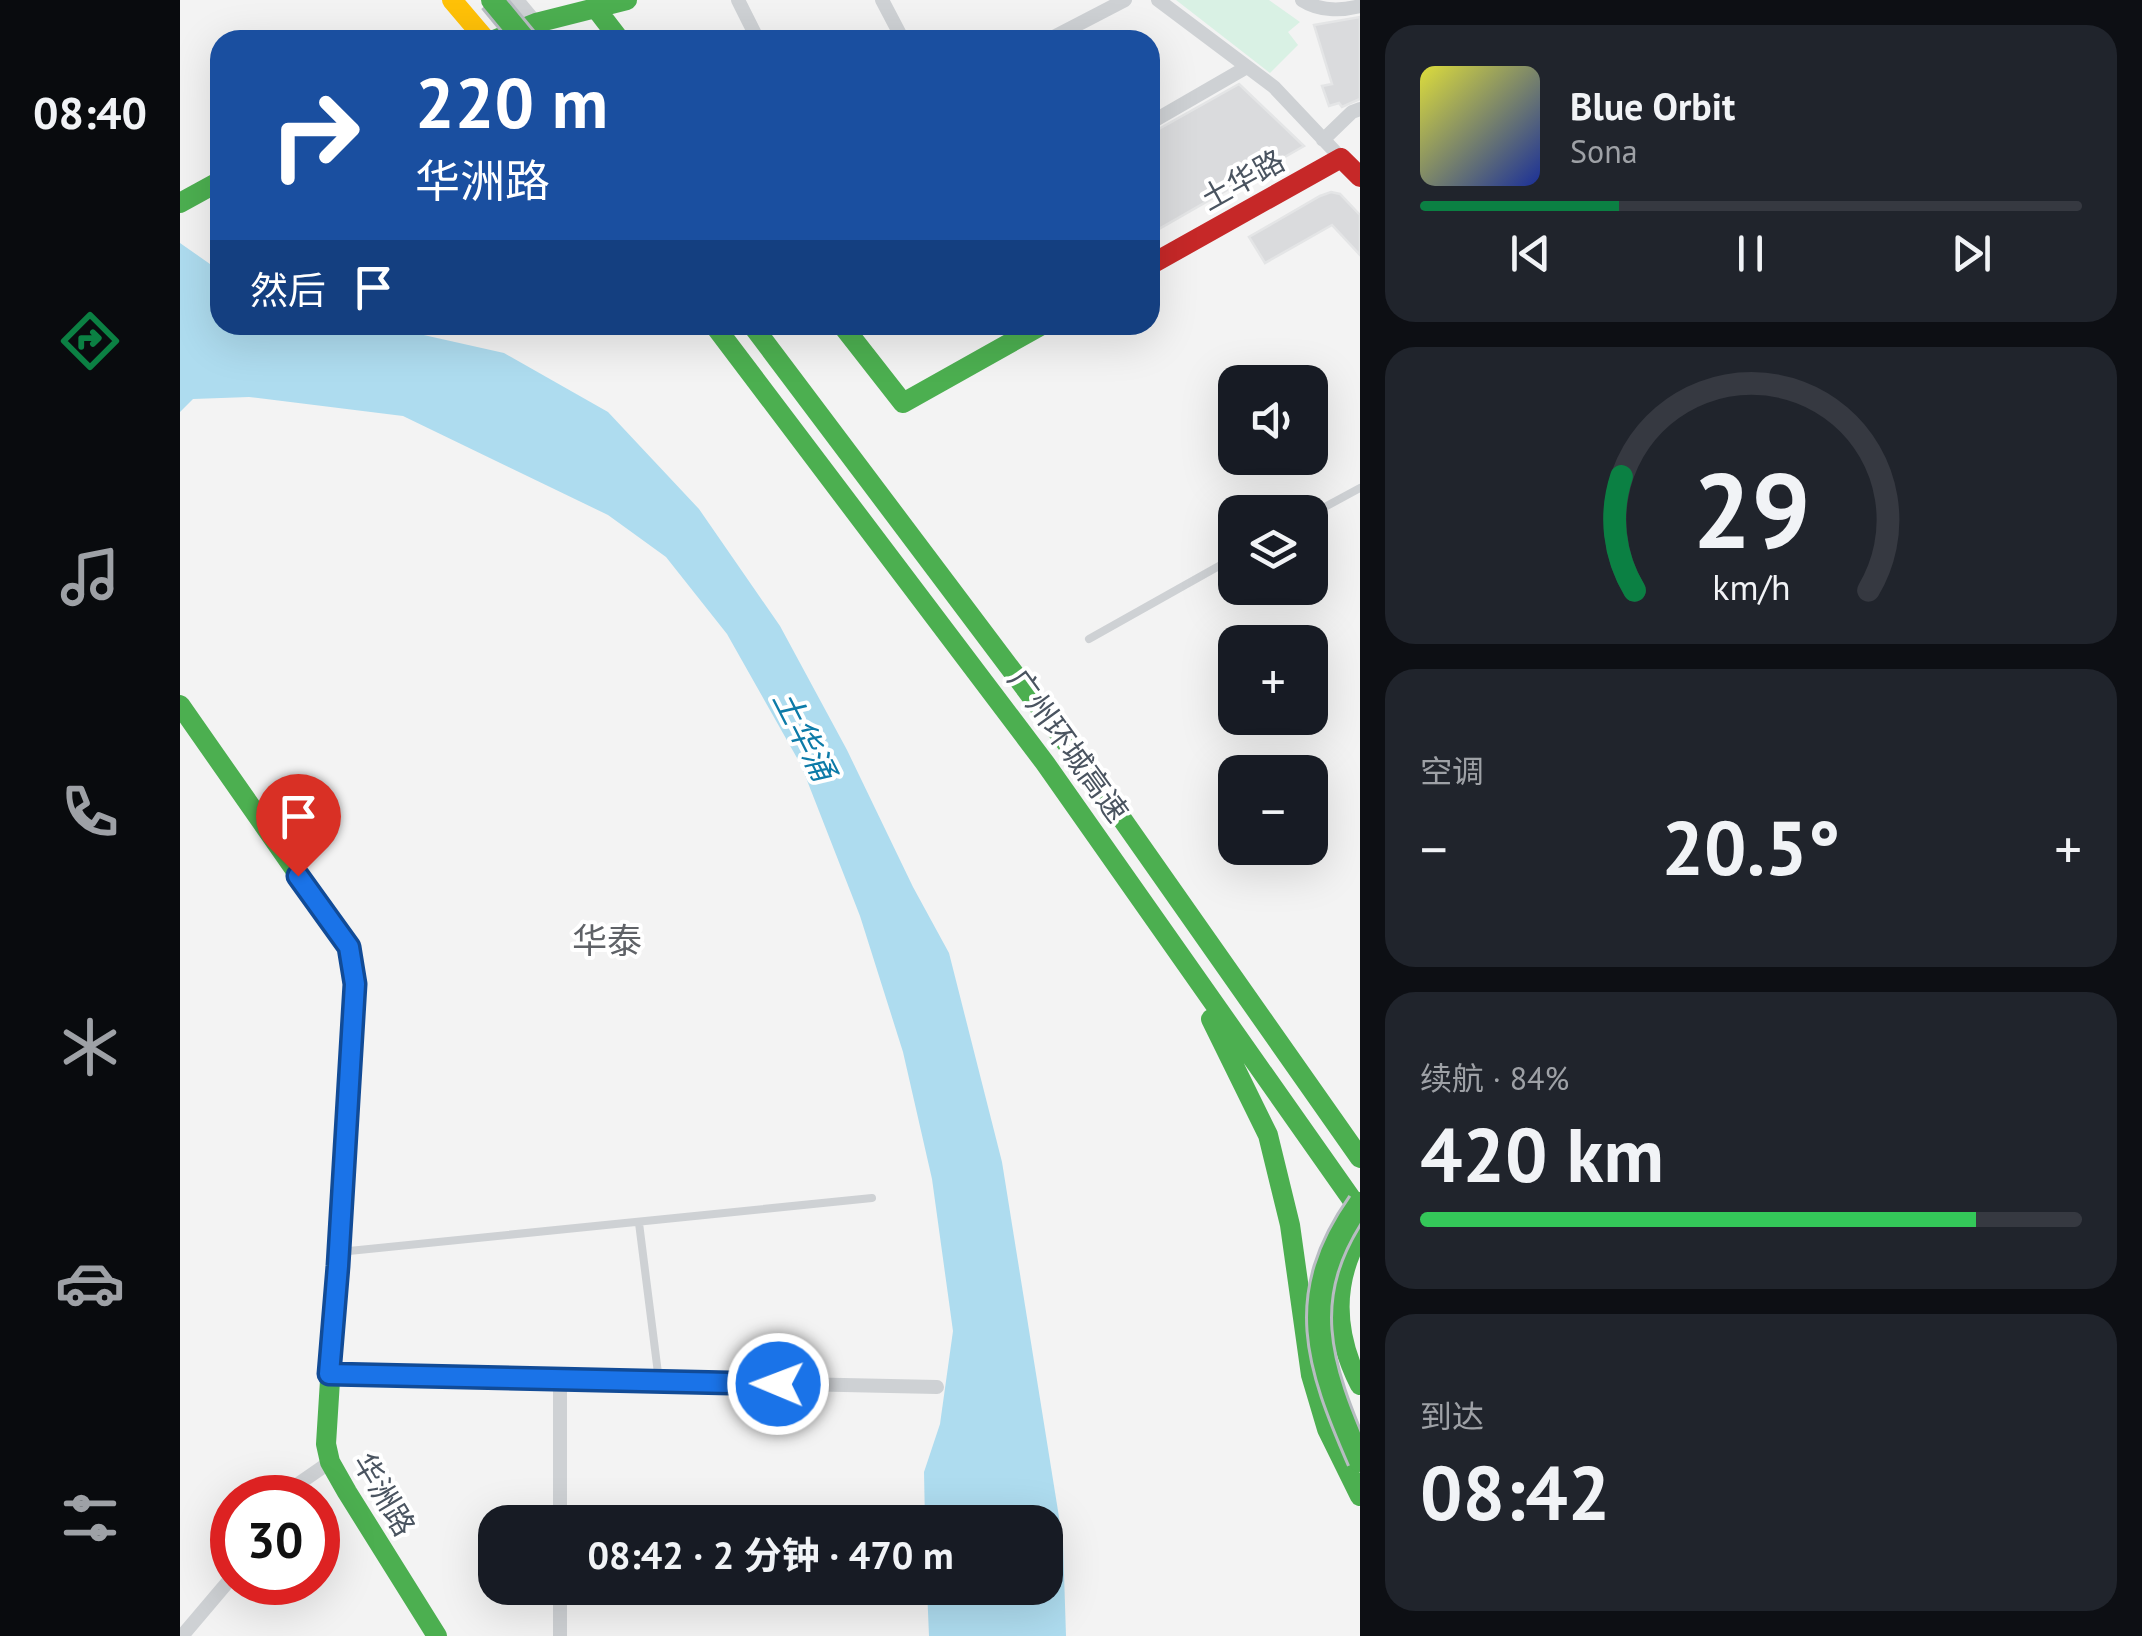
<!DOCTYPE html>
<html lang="zh">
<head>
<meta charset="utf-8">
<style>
  :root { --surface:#171b24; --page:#20242c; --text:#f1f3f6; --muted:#9ea1a6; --line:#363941; --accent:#0b8043 }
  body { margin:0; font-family:"PT Sans","Noto Sans SC",sans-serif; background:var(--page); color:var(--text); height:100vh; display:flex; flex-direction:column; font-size:38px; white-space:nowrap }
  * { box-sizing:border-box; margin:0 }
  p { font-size:32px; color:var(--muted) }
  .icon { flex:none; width:55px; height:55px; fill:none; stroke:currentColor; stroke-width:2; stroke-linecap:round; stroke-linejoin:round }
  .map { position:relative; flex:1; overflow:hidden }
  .panel { display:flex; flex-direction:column; gap:25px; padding:25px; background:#0d0f14; width:782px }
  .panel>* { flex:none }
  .top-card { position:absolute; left:30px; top:30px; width:950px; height:305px; border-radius:30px; box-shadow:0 10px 40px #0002; background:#1a4fa0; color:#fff; overflow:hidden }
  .controls { position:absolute; left:1038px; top:365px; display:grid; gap:20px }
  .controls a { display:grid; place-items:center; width:110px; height:110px; border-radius:20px; background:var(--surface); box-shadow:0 10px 40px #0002; font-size:50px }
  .speed { position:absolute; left:30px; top:1475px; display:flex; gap:20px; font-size:50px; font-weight:700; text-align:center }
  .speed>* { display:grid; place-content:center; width:130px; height:130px; border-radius:50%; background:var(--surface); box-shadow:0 10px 40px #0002; line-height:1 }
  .speed .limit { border:15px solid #d22; background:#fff; color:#111 }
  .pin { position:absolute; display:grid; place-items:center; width:85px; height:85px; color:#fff; margin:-102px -42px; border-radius:50% 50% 50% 0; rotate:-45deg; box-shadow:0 0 10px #0007 }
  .pin .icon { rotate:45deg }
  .me { position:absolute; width:110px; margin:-55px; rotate:271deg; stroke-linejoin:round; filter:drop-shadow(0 0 8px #0008) }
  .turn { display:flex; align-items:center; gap:35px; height:210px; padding:0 40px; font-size:45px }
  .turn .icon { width:130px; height:130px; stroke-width:2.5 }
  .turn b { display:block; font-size:70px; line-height:85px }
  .then { display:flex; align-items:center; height:95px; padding:0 40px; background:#0003; gap:20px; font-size:38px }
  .big { font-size:75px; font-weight:700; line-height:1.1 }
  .panel .tile { flex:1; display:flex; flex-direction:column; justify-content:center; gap:15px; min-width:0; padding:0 35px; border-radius:30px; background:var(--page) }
  .panel .dial { align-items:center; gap:0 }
  .dial svg { height:260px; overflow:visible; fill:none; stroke:var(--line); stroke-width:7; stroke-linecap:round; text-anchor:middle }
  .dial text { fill:var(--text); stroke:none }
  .song { display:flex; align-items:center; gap:30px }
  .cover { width:120px; height:120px; border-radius:15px; background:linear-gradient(135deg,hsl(60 70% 55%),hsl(230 70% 35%)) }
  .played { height:10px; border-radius:5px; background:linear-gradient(90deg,var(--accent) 30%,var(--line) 30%) }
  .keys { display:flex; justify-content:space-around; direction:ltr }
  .heat { display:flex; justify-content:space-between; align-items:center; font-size:55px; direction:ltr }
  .charge { height:15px; border-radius:8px; background:linear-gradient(90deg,#34c759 84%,var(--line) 0) }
  .trip { position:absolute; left:298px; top:1505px; width:585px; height:100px; border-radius:30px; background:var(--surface); box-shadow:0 10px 40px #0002; font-weight:700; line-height:100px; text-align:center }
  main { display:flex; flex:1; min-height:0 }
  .menu { display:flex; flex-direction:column; width:180px; justify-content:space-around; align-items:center; background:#090b0e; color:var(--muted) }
  .menu .icon { width:70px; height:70px }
  .menu .current { color:var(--accent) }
  .menu b { font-size:45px; color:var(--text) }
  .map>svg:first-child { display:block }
  .green { fill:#d9f1e4 }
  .water { fill:#aedcef }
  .building { fill:#dadbdd; stroke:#e4e5e6; stroke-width:2.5 }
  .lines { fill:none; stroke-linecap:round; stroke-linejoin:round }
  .lane { stroke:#ced1d4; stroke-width:8 }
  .street { stroke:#ced1d4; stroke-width:14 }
  .fast { stroke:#4caf50; stroke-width:20 }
  .slow { stroke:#ffc107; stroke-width:20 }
  .jam { stroke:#c62828; stroke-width:20 }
  .fast-bridge-casing { stroke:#b8bcc2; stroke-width:28; stroke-linecap:butt }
  .fast-bridge { stroke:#4caf50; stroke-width:22 }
  .route-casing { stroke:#114b97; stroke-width:25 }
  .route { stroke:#1a73e8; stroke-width:18 }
  .labels { text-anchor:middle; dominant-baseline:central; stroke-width:8; stroke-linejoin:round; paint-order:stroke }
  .street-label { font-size:30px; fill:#4a5460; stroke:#fff }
  .water-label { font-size:32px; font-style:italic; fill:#0d7ba8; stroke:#fff }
  .quarter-label { font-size:35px; fill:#5f6267; stroke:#fff }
</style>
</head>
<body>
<main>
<nav class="menu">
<b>08:40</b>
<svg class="icon current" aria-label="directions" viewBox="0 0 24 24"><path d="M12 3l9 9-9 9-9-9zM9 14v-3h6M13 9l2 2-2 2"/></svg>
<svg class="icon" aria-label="music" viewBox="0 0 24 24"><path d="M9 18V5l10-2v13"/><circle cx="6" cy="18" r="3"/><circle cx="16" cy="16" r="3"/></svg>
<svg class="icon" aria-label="phone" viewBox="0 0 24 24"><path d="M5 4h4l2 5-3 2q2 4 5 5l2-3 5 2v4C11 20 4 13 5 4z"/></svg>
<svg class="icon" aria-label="climate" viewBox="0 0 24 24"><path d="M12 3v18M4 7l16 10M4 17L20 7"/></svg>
<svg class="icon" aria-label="car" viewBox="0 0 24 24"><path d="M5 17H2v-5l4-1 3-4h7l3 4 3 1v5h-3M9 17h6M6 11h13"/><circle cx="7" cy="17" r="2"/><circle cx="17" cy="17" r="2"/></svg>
<svg class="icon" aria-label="filters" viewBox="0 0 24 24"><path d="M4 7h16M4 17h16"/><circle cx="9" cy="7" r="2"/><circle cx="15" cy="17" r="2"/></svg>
</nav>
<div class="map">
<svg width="1180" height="1636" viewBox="0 0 1180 1636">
  <rect width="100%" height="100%" fill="#f3f3f3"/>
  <path class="green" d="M996 0H1089L1120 22 1108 32 1118 45 1090 73Z"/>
  <path class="water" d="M0 243 40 271V325H199L324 353 428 412 519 509 600 626 667 750 733 887 769 953 822 1162 883 1542 886 1636H749L747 1588H865V1522H745L744 1472 760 1424 773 1331 752 1179 723 1052 680 916 621 765 547 634 486 557 428 515 223 416 69 397 13 399 0 412Z"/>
  <path class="building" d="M1180 17V99L1162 107 1159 103 1149 106 1142 86 1152 84 1134 25Z
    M1059 84 1124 146 970 234V134Z
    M1151 192 1160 194 1180 215V255L1152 225 1085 263 1069 237 1140 196Z"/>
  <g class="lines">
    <path class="lane" d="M1130 515 1180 488
      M909 639 1055 557
      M459 1223 479 1381
      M159 1252 692 1198"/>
    <path class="street" d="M337 0 356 23
      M558 0 578 40
      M702 0 723 40
      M978 0 1094 87 1161 158
      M1122 0C1139 11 1161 11 1180 6
      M868 40 945 0
      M970 123 1067 67
      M1143 140 1172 112 1180 109
      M149 1374 757 1387
      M98 1498 150 1462
      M380 1522V1378
      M380 1588V1636
      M2 1636 52 1577"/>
    <path class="fast" d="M417 10 440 40
      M314 40 356 23 447 0
      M0 203 40 181
      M534 325 865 763 1180 1211
      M572 325 921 789 1180 1158
      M662 325 723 403 862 325
      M0 705 169 947 175 984 146 1444 150 1462 167 1492 257 1636
      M1031 1019 1088 1135 1110 1225 1131 1375 1147 1429 1180 1496
      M1180 1234C1151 1284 1154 1334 1180 1385"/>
    <path class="slow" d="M272 0 306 40"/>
    <path class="jam" d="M970 265 1161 158 1180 177"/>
    <defs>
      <path id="fast-bridge" d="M312 0 345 40
        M1180 1203C1114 1296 1138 1364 1180 1461"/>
    </defs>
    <use href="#fast-bridge" class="fast-bridge-casing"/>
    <use href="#fast-bridge" class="fast-bridge"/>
  </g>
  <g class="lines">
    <defs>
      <path id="route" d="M118 876 169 947 175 984 158 1266 149 1374 598 1384"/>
    </defs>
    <use href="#route" class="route-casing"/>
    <use href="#route" class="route"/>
  </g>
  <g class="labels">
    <g class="street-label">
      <text transform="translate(1062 179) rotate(-29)">土华路</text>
      <text transform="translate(889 745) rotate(54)">广州环城高速</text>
      <text transform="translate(205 1494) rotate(59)">华洲路</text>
    </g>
    <g class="water-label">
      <text transform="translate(625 735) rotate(63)">土华涌</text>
    </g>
    <g class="quarter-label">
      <text x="427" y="940">华泰</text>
    </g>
  </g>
</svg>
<div class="controls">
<a><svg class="icon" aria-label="sound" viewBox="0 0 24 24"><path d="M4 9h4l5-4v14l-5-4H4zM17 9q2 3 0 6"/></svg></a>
<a><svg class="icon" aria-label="layers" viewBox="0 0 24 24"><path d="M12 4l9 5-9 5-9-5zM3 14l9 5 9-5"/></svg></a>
<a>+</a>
<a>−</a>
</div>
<div class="speed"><div class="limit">30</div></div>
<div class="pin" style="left:118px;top:876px;background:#d93025"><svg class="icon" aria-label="arrive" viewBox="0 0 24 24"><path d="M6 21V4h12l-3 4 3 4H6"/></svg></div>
<svg class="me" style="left:598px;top:1384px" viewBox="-20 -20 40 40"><circle r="17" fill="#1a73e8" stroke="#fff" stroke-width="3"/><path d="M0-11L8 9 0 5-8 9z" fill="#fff"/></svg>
<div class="trip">08:42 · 2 分钟 · 470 m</div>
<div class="top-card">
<div class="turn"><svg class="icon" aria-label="right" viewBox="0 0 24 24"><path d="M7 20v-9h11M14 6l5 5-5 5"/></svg><div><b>220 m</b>华洲路</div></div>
<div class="then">然后<svg class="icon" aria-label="arrive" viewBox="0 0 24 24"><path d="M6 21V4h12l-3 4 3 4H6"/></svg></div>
</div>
</div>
<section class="panel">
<div class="tile">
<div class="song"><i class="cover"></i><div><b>Blue Orbit</b><p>Sona</p></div></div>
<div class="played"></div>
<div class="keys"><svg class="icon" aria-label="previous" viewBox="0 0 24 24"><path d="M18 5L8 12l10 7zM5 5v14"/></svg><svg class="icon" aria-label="pause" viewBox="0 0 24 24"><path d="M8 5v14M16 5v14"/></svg><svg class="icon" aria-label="next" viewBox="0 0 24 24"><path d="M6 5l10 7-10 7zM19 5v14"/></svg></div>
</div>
<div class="tile dial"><svg viewBox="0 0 100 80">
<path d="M14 69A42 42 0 1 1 86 69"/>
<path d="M14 69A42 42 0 0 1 10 34" stroke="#0b8043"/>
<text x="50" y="56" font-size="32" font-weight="700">29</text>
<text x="50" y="72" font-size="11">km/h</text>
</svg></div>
<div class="tile"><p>空调</p>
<div class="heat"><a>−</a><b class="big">20.5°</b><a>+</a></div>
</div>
<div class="tile"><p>续航 · 84%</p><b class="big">420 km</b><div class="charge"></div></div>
<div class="tile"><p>到达</p><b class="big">08:42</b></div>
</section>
</main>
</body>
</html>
